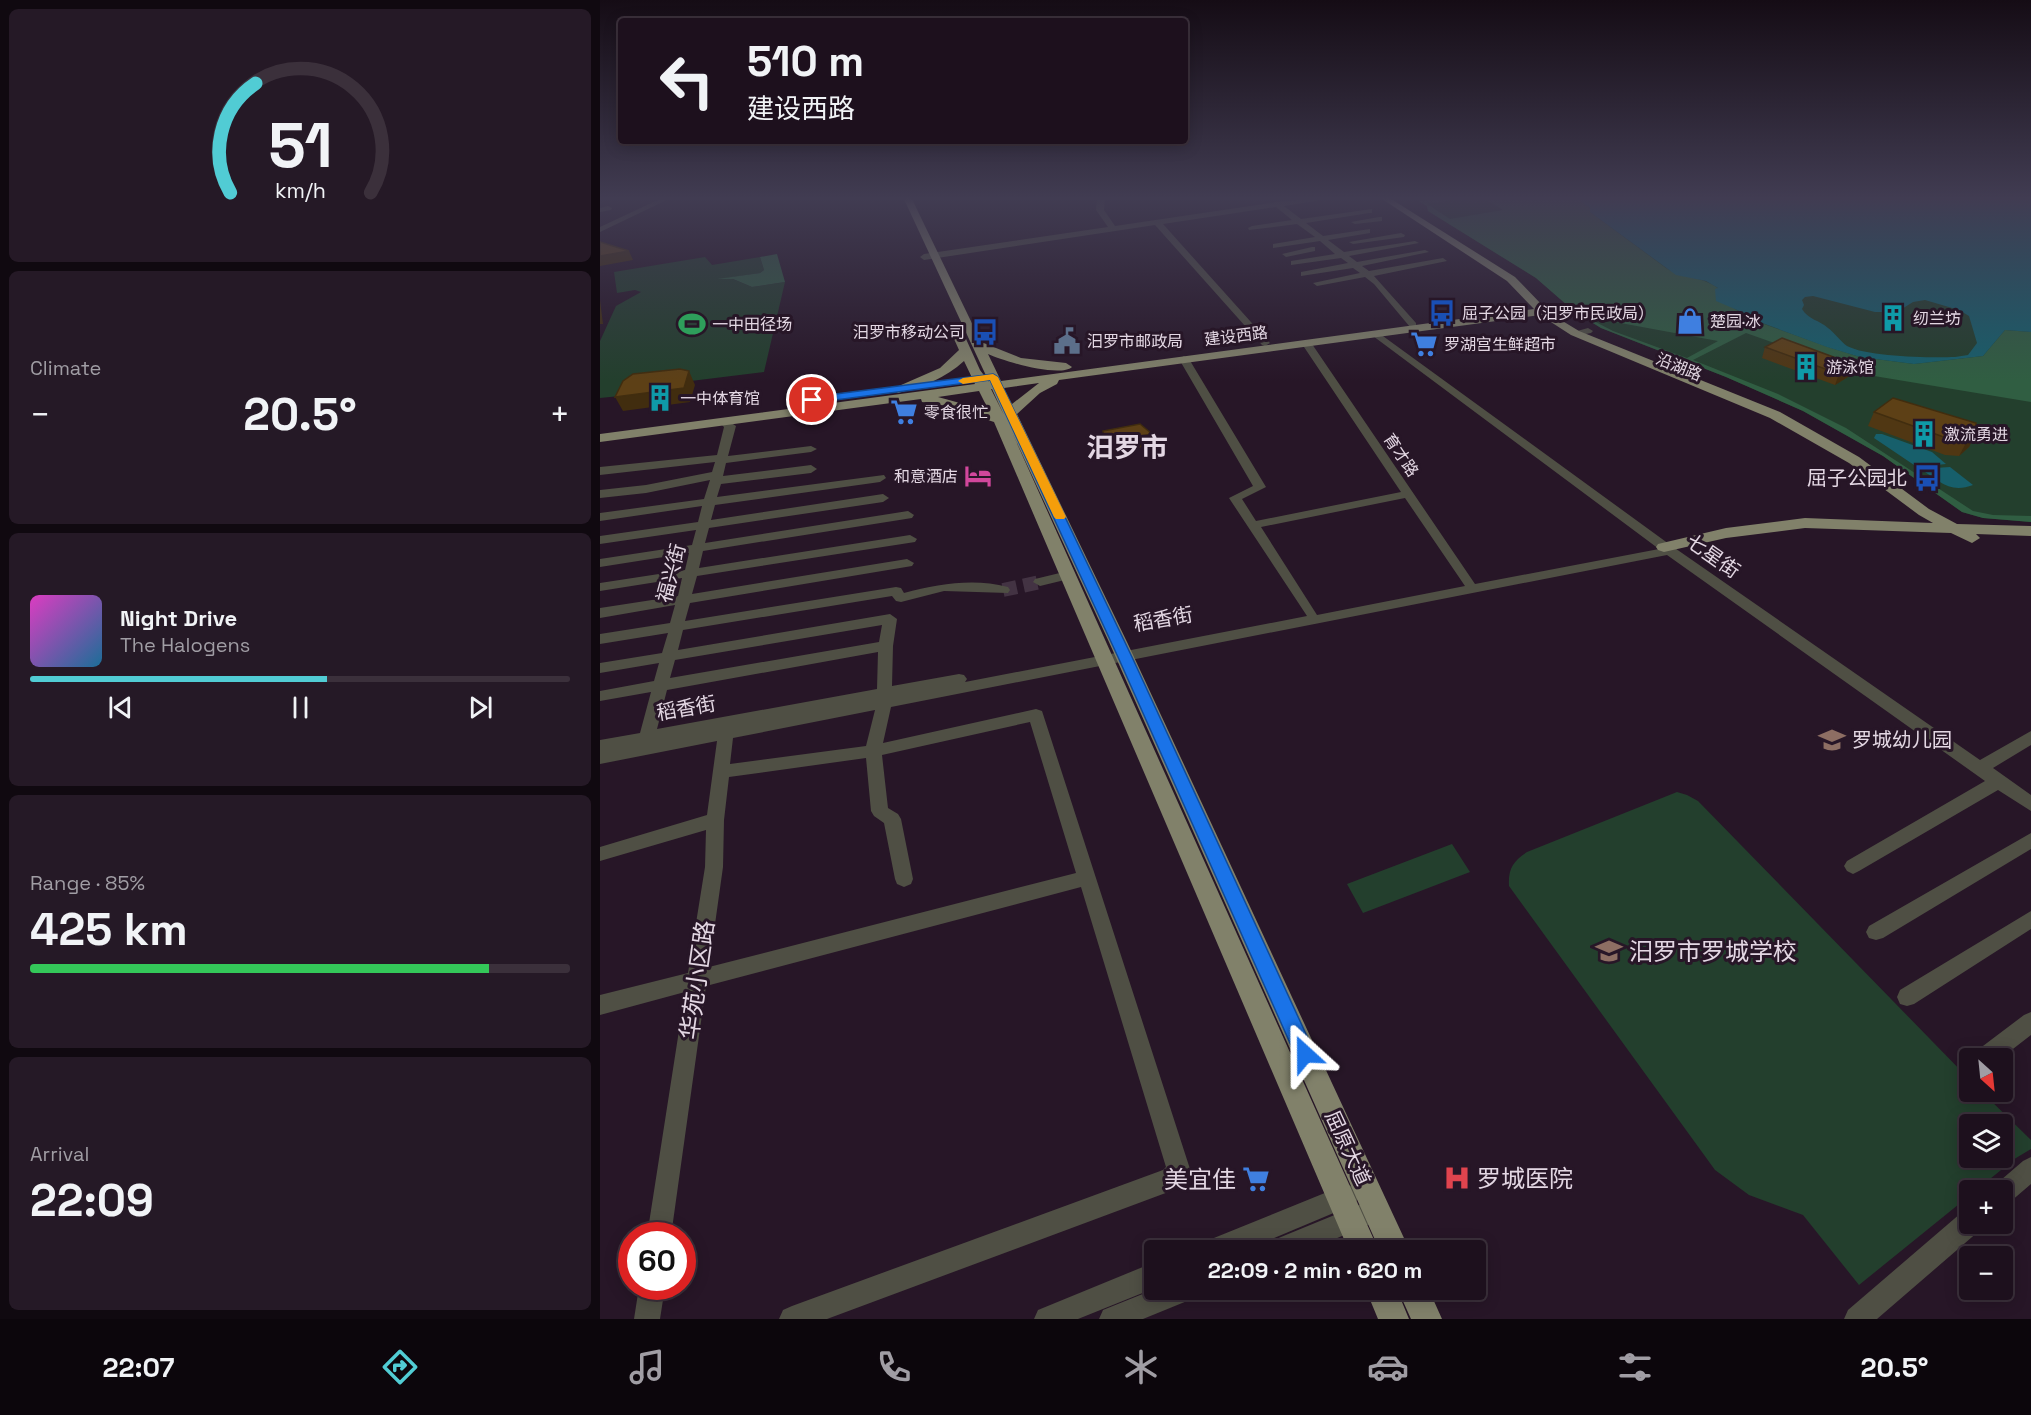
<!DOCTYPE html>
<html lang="en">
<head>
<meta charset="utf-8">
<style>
  :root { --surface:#1d101d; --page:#251926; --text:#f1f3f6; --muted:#a09da4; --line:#3b303b; --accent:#51ccd4 }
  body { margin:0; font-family:"Space Grotesk","Noto Sans SC",sans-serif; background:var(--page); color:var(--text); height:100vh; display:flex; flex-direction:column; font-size:22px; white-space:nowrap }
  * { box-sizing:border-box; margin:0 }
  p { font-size:20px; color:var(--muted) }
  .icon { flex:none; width:33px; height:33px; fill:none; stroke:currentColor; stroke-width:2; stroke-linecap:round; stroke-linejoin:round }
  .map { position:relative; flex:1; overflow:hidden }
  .sheet { display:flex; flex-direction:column; gap:9px; padding:9px; background:#100910; width:600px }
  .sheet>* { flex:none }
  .guide { position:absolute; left:18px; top:18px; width:570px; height:126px; border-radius:6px; box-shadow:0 3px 15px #0003,0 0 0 2px var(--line); background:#1d101d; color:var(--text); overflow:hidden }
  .needle { width:39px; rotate:153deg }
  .fabs { position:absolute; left:1359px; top:1048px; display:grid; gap:12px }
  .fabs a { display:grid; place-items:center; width:54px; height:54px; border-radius:6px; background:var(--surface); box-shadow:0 3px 15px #0003,0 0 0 2px var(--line); font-size:30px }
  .speed { position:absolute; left:18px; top:1222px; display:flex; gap:12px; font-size:30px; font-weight:700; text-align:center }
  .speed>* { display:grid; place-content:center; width:78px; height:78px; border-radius:50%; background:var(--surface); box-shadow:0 3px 15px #0003,0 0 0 2px var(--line); line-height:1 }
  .speed .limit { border:9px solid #d22; background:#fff; color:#111 }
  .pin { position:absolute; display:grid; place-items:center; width:51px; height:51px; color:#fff; margin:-26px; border:3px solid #fff; border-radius:50%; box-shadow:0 2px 6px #0007 }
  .me { position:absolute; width:66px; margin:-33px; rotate:336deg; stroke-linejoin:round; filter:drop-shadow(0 0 4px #0008) }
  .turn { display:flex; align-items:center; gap:21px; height:126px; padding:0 30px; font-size:27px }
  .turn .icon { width:78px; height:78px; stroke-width:2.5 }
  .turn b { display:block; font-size:42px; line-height:51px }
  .big { font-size:45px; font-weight:700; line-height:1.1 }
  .sheet .widget { flex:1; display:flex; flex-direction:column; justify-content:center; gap:9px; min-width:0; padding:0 21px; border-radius:9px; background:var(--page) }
  .sheet .dial { align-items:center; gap:0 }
  .dial svg { height:156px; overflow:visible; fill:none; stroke:var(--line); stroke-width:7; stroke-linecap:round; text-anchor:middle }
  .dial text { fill:var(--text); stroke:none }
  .song { display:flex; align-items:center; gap:18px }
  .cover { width:72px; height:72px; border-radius:9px; background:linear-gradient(135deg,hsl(310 70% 55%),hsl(200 70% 35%)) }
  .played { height:6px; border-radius:3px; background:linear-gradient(90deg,var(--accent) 55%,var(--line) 55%) }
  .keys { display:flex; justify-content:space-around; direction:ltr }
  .heat { display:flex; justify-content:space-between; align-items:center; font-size:33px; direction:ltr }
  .charge { height:9px; border-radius:4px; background:linear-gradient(90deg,#34c759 85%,var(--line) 0) }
  .trip { position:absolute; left:544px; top:1240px; width:342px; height:60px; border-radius:6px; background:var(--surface); box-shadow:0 3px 15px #0003,0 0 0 2px var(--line); font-weight:700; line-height:60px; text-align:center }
  .tabs { display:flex; height:96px; justify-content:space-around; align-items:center; background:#0c060c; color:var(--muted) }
  .tabs .icon { width:42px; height:42px }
  .tabs .active { color:var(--accent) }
  .tabs b { font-size:27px; color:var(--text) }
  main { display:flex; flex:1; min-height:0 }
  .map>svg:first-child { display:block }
  .green { fill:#233f2d; fill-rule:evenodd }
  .forest { fill:#305e42; fill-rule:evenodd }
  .water { fill:#175f6b; fill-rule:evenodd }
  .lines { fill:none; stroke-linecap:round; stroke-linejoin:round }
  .minor-tunnel { stroke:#433343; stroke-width:14; stroke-dasharray:14 7; stroke-linecap:butt }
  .minor { fill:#4f4f44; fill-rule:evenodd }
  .major { fill:#81816a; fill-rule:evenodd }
  .wall { fill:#503713 }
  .shaded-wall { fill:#412d0f }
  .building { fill:#5d4016; stroke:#412d0f; stroke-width:1.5 }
  .route { fill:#1a73e8; stroke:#114b97; stroke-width:1.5 }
  .slow { fill:#f59e0b }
  .labels { text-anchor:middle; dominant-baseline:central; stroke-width:6; stroke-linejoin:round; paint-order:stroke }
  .far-poi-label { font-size:16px; fill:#e3d7e3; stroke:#271627; text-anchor:start }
  .far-street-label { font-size:16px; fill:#e3d7e3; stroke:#271627 }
  .poi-label { font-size:20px; fill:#e3d7e3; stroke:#271627; text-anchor:end }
  .street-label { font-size:20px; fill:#e3d7e3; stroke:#271627 }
  .near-poi-label { font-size:24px; fill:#e3d7e3; stroke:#271627; text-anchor:start }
  .near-street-label { font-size:24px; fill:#e3d7e3; stroke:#271627 }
  .far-town-label { font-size:27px; font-weight:bold; fill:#e3d7e3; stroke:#271627 }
</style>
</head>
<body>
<main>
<section class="sheet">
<div class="widget dial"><svg viewBox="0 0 100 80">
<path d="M14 69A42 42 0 1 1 86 69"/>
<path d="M14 69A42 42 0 0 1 27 13" stroke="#51ccd4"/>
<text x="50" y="56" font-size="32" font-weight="700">51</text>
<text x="50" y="72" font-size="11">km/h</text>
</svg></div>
<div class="widget"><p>Climate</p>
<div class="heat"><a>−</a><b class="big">20.5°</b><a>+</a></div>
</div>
<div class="widget">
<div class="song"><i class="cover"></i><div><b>Night Drive</b><p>The Halogens</p></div></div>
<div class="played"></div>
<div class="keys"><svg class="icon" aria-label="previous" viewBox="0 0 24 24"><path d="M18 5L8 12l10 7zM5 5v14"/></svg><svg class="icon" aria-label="pause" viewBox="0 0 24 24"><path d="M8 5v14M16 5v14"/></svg><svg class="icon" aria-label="next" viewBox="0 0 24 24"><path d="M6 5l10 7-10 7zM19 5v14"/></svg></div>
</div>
<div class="widget"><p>Range · 85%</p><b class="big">425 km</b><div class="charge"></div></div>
<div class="widget"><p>Arrival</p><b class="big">22:09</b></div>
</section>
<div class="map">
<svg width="1431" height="1319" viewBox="0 0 1431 1319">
  <rect width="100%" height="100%" fill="#271627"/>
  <path class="green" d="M846 197H1431V522L1383 518 1362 512 1283 456 1203 411 1126 377 1001 328 975 312 936 278 828 211 827 206 819 201Z
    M105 257 112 265 160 257 164 270 160 273 120 279H133L152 287 185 282 164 372 34 388 30 395 0 398V341L16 306 41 292 35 290 17 293 14 272Z
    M1077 792 1087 795 1098 801 1369 1079 1370 1092H1382L1431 1140V1149L1416 1158 1375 1191H1370L1369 1196 1259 1285 1203 1215 1149 1195 1115 1170 909 886C908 869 913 861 927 852ZM1370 1125H1402V1158H1370Z
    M852 844 870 872 763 913 747 884Z"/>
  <path class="forest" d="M846 197H871L827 204 850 219 903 210 882 197H975L990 208V212L1066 268C1083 279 1103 276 1119 289L1117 298 1153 320 1228 347 1260 357 1314 364 1383 356 1405 330 1431 332V402L1262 374 1146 333 1093 360 1178 394 1246 428 1373 511 1393 515 1431 516V522L1383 518 1362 512 1283 456 1203 411 1126 377 1001 328 975 312 936 278 828 211 827 206 819 201ZM996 314 1015 322 1118 341 1087 358 1013 331 986 317Z
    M177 254 185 282 152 287 133 279H117L160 273 164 270 160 257Z"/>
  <path class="water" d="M975 197H1431V332L1405 330 1383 356 1314 364 1260 357 1227 347 1154 320 1144 313 1116 301 1115 289 1118 288 1106 281 1076 275 990 212V208ZM1213 296 1275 312H1297L1313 302 1325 300 1359 310 1369 316 1377 343 1368 355 1355 357C1330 358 1268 357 1247 346 1241 342 1234 332 1228 328 1219 320 1209 320 1202 309L1204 305 1202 300 1205 297Z
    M1276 434H1282L1332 452 1346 464 1317 467 1274 438Z
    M1350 467 1373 485C1349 494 1339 480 1320 469Z"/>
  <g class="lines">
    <path class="minor-tunnel" d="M403 590 440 582"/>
    <path class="minor" d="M64 197H73L0 232V227Z
      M497 197H505L504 210 515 226 677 202 731 197 728 199 684 206 701 219 772 209V213H769L706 223 723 236 770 229V233L728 240 744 252 815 241 819 243 749 256 757 262 825 250 829 252 762 266 769 271 843 258 847 261 774 276 816 323V327H810L774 284 765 277 717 286 713 283 760 273 753 268 701 276V272L748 263 741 258 691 265V261L735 254 720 241 673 248V244L715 237 697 224 649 230 648 228 652 226 692 220 676 207 563 224 668 341 670 343 665 346 662 345 555 225 324 260 320 257 324 254 508 227 496 210Z
      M8 206 12 208 11 210 0 212V208Z
      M779 217H782V221L755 224 751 222Z
      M801 233 805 235 804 237 753 244 749 242Z
      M712 247H715V251L686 257 682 254Z
      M988 328 993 331 991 333 975 336 970 333Z
      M776 331 1069 544 1380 760 1431 731V745L1393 768 1431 795V811L1398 790 1259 871 1253 874 1247 871 1244 866 1247 861 1385 781 1067 555 291 707 283 743 436 709 442 711 590 1169C585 1179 582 1186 571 1191L227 1319H179L183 1310 192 1306 563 1170 566 1167 481 887 106 986 71 1236H47L85 992 0 1015V995L88 973 105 867 106 830 0 861V847L107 815 117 741 0 764V740L40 733 51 692 0 701V691L54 681 59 663 0 673V663L62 653 68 633 0 644V634L70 623 75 605 0 618V608L78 596 82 578 0 591V583L85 570 89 553 0 567V559L92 545 96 530 0 544V536L98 522 102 506 0 521V513L104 499 110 480 46 493 0 498V490L46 485 112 472 115 462 0 475V467L117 455 124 427 119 422 125 419 136 426 128 456 211 446 217 449 211 452 126 463 123 476 211 465 217 469 211 473 121 484 117 497 284 475 286 478 280 482 115 505 111 520 283 494 289 498 283 502 109 528 105 543 308 511 314 515 312 518 103 551 99 568 310 535 317 539 315 542 97 576 92 594 307 559 314 563 312 566 90 603 85 621 296 587 301 588 304 593C339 584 373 578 408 587L410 590 408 593 344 591 301 602 296 601 292 596 83 630 78 650 290 614 297 619 293 646 292 686 359 674 364 675 367 679 365 682 707 616 629 498 653 486 579 359 584 356 589 359 666 487 642 499 656 521 801 492 702 344 707 341 712 344 875 584 1059 549 773 336 771 334ZM805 498 865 586 717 615 661 527ZM282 625 279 642 70 678 75 660ZM278 652 277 689 57 729 67 690ZM275 710 266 746 130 764 133 738ZM430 722 476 873 109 967 123 867 124 820 129 777 266 758 271 811 274 816 284 823 295 879 297 884 304 887 311 884 313 879 301 819 298 814 288 808 282 755Z
      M468 571 473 572 475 575 473 578 440 586 433 582 435 579Z
      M1431 833V849L1283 938 1276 940 1269 938 1266 932 1269 926Z
      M1431 911V929L1314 1004 1307 1006 1300 1004 1297 997 1300 990Z
      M1431 1012V1035L1400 1059H1372L1375 1052 1424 1015Z
      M1431 1157V1184L1410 1202 1402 1206V1191H1391L1394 1186 1423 1161Z
      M747 1184 755 1188 759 1196 755 1204 643 1251H601L604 1242Z
      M776 1198 784 1202 788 1210 784 1218 707 1251H666L669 1242Z
      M1370 1210V1224H1381L1379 1231 1277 1319H1244L1248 1310 1361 1213Z
      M555 1262V1288L478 1319H434L438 1310Z
      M39 1287H65L60 1319H34Z
      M555 1289 596 1290 592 1299 543 1319H499L503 1310Z"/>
    <path class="major" d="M303 197H311L381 342 421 358 466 363 472 367C459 378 403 361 388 354L401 381 934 309 907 281 779 197H788L915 277 945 308H959V312L951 314 979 331 1180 412 1259 457 1329 509 1357 524 1431 526V536L1376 534 1380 538 1372 543 1351 533 1205 528 1126 538 1064 552 1058 550 1056 547 1058 544 1126 528 1205 518 1333 523 1319 515 1249 463 1170 418 971 335 940 315 459 380 457 384 440 393 417 414 527 642 810 1251H780L509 642 411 430 779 1251H749L394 422 341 405 322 402 321 399 0 442V434L375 384 364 361C346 378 322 387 298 393L292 389 340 368 359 350 350 330 356 327 362 330 380 370 389 382ZM439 383 412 404 404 388ZM391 389H392L404 415ZM379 391 389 411 338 397Z
      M766 1290H797L809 1319H778Z
      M798 1290H829L842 1319H811Z"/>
  </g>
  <path class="wall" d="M1165 347 1251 375 1235 385 1162 358Z
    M1274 412 1376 432 1369 447 1359 456 1345 455 1268 426Z"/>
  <path class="shaded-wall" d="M29 251 33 260 0 266V256Z
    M0 300 3 324H0Z
    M1255 365 1251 375 1235 385 1239 374Z
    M89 371 95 385 90 402 23 411 15 397Z
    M1376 432 1369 447 1359 456 1367 441Z
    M552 434 553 445 507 454 505 443Z"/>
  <path class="building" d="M0 242 29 251 0 256Z
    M1182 338 1255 365 1239 374 1165 347Z
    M80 369 89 371 84 388 15 397 23 381 33 374Z
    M1293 398 1376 423V432L1367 441 1352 440 1274 412Z
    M540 424 552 434 505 443 503 431Z"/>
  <linearGradient id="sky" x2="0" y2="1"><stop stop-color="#150c15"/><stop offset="0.52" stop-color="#413c52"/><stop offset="1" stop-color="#413c52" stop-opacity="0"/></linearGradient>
  <rect width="1431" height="381" fill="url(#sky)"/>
  <path class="route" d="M393 374 398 377 532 657 712 1047 715 1054 712 1061 705 1063 698 1061 518 657 390 380 212 403 208 400 212 397Z"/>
  <path class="slow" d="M393 374 398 377 466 517 464 519H456L454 517 390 380 363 384 358 381 363 378Z"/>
  <defs>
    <symbol id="bus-bare" viewBox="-9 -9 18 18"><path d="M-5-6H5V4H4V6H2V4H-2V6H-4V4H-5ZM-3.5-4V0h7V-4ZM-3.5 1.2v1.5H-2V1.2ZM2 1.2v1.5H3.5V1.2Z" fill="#1a4fb4" stroke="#271627" stroke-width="2.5" paint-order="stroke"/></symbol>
    <symbol id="building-bare" viewBox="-9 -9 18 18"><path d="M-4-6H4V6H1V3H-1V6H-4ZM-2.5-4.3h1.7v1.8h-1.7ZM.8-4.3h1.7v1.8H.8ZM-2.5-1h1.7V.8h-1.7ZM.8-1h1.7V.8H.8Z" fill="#0f9aa8" stroke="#271627" stroke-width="2.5" paint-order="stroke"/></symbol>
    <symbol id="shop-bare" viewBox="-9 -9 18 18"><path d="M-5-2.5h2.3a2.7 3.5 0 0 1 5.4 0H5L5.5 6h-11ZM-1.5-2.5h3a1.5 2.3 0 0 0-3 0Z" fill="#3f7fe0" stroke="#271627" stroke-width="2.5" paint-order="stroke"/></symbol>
    <symbol id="stadium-bare" viewBox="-9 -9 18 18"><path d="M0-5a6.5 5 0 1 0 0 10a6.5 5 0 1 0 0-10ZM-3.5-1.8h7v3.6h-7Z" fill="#2e9e5b" stroke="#271627" stroke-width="2.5" paint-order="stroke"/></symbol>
    <symbol id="civic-bare" viewBox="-9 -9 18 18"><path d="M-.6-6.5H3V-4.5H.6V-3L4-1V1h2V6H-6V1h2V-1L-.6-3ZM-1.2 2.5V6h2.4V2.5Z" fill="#5c6f8a" stroke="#271627" stroke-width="2.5" paint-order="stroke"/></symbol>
    <symbol id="supermarket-bare" viewBox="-9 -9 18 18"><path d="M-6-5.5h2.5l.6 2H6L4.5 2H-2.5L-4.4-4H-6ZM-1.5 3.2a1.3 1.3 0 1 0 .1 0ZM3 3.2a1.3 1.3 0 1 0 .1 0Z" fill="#3f7fe0" stroke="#271627" stroke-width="2.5" paint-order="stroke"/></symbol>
    <symbol id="hotel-bare" viewBox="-9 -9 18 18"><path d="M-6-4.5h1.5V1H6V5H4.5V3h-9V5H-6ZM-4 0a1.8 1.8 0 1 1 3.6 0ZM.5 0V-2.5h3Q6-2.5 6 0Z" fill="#d1479c" stroke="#271627" stroke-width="2.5" paint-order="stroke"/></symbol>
    <symbol id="school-bare" viewBox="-9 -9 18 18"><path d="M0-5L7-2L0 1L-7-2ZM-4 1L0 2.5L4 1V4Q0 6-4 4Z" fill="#8d6e63" stroke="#271627" stroke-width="2.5" paint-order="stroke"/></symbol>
    <symbol id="hospital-bare" viewBox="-9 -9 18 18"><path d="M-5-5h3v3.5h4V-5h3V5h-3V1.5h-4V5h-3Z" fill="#e0444e" stroke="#271627" stroke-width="2.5" paint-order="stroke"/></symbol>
  </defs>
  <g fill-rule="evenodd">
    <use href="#bus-bare" x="823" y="294" width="38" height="38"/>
    <use href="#building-bare" x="1274" y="299" width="38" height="38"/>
    <use href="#shop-bare" x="1071" y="302" width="38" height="38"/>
    <use href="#stadium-bare" x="73" y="305" width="38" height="38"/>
    <use href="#bus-bare" x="366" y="313" width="38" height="38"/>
    <use href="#civic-bare" x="448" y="322" width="38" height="38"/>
    <use href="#supermarket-bare" x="805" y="325" width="38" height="38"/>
    <use href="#building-bare" x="1187" y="348" width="38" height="38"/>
    <use href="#building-bare" x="41" y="379" width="38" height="38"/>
    <use href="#supermarket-bare" x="285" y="393" width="38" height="38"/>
    <use href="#building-bare" x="1305" y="415" width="38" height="38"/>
    <use href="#hotel-bare" x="359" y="457" width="38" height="38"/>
    <use href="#bus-bare" x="1308" y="459" width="38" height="38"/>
    <use href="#school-bare" x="1213" y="721" width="38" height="38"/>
    <use href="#school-bare" x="990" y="932" width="38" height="38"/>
    <use href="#hospital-bare" x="838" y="1159" width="38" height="38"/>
    <use href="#supermarket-bare" x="637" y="1160" width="38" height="38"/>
  </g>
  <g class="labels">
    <g class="far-poi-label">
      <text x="862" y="313">屈子公园（汨罗市民政局）</text>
      <text x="1313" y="318">纫兰坊</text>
      <text x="1110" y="321">楚园·冰</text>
      <text x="112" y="324">一中田径场</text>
      <text x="365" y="332" text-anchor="end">汨罗市移动公司</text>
      <text x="487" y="341">汨罗市邮政局</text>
      <text x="844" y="344">罗湖宫生鲜超市</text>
      <text x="1226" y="367">游泳馆</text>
      <text x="80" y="398">一中体育馆</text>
      <text x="324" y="412">零食很忙</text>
      <text x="1344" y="434">激流勇进</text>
      <text x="358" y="476" text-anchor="end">和意酒店</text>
    </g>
    <g class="far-street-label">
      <text transform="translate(636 336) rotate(-7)">建设西路</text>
      <text transform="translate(1079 367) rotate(22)">沿湖路</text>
      <text transform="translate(801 455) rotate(56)">育才路</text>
    </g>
    <g class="poi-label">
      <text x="1307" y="478">屈子公园北</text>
      <text x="1252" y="740" text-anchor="start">罗城幼儿园</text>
    </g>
    <g class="street-label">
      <text transform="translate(1113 556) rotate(35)">七星街</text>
      <text transform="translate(71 573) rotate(-75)">福兴街</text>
      <text transform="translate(563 619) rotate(-10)">稻香街</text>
      <text transform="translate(86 708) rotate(-10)">稻香街</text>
      <text transform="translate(748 1148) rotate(65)">屈原大道</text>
    </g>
    <g class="near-poi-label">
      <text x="1029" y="951">汨罗市罗城学校</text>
      <text x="877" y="1178">罗城医院</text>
      <text x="636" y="1179" text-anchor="end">美宜佳</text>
    </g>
    <g class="near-street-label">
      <text transform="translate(97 980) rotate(-82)">华苑小区路</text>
    </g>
    <g class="far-town-label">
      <text x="527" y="447">汨罗市</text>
    </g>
  </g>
</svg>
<div class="fabs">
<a><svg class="needle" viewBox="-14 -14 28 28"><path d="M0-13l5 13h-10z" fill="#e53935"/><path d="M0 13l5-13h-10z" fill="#a09da4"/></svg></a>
<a><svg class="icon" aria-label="layers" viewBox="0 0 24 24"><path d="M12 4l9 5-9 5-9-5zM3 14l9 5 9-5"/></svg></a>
<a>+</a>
<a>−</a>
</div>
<div class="speed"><div class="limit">60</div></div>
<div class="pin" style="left:212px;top:400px;background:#d93025"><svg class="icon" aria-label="arrive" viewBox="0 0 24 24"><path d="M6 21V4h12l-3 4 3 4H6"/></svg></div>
<svg class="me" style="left:705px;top:1054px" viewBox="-20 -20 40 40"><path d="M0-17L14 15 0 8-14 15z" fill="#1a73e8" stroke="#fff" stroke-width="4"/></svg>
<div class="trip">22:09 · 2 min · 620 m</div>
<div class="guide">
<div class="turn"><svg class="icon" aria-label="left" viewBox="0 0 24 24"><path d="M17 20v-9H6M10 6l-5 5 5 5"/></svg><div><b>510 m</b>建设西路</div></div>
</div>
</div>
</main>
<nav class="tabs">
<b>22:07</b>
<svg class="icon active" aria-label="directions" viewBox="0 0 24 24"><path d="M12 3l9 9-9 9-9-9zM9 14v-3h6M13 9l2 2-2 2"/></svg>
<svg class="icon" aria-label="music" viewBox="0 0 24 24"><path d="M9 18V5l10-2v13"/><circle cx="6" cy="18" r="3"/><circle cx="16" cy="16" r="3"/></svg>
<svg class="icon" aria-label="phone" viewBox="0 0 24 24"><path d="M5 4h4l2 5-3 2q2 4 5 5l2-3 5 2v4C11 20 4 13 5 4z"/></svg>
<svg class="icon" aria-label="climate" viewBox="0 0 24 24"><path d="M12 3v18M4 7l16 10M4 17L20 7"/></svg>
<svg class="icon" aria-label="car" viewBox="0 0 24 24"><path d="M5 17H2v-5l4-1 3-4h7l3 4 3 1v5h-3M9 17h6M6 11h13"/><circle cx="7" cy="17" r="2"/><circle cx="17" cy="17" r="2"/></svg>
<svg class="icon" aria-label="filters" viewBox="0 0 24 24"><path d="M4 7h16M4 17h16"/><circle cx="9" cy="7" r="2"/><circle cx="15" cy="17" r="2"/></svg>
<b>20.5°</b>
</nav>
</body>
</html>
